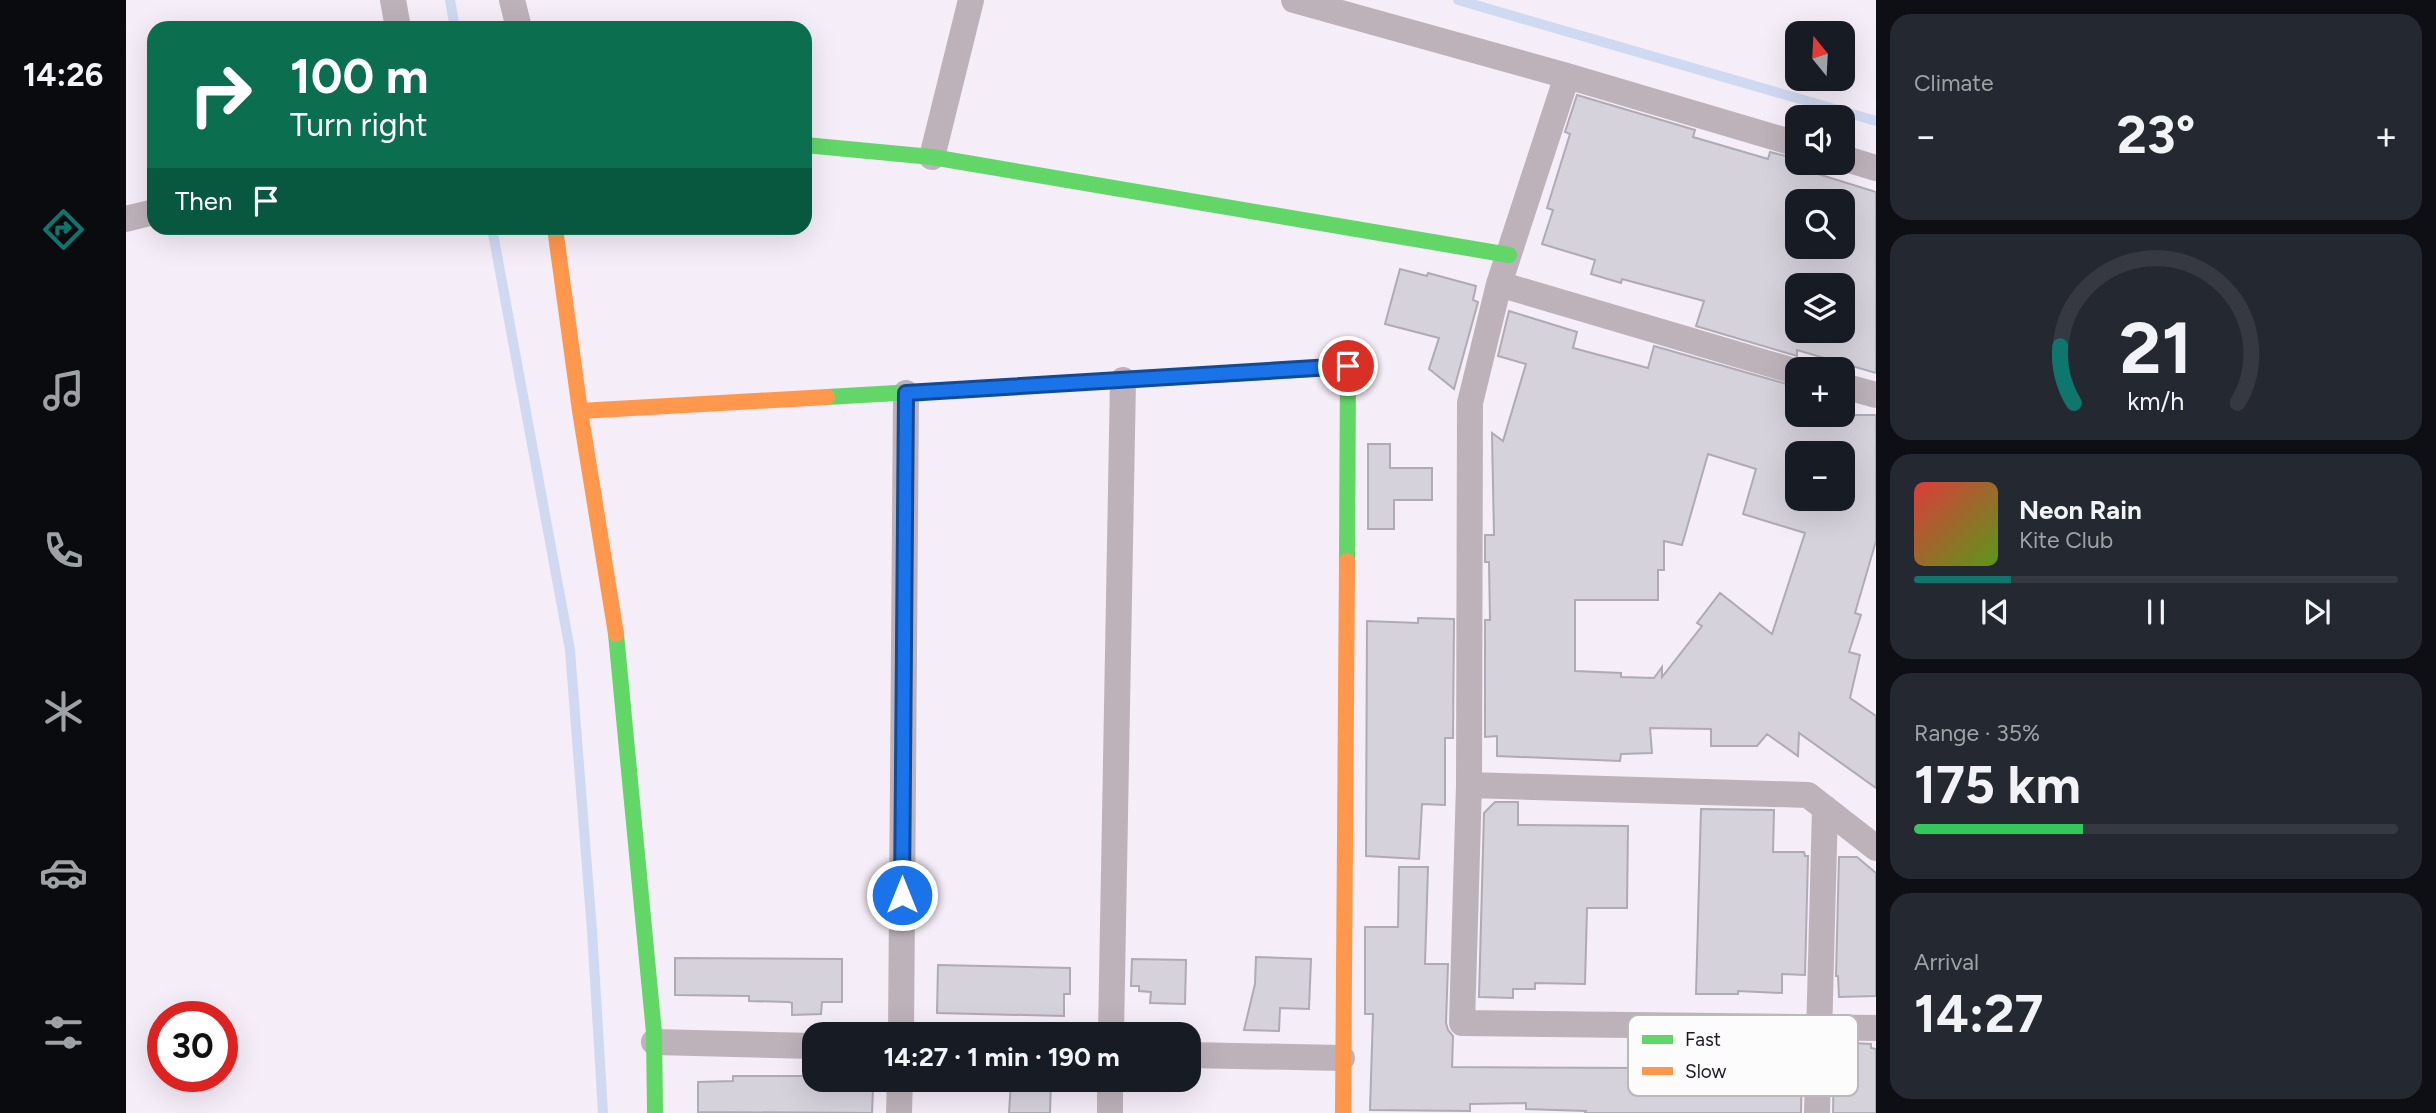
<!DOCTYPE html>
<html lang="en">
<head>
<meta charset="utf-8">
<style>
  :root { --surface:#171b24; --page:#242831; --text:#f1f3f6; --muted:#9ea1a6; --line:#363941; --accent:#0f766e }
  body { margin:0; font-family:Figtree,sans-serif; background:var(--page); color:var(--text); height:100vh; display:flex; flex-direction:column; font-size:26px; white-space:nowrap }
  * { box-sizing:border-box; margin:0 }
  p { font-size:23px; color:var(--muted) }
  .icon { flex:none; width:38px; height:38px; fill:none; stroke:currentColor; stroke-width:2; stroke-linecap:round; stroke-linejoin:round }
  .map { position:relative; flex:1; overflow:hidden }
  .sheet { display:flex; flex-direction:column; gap:14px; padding:14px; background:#0d0f14; width:560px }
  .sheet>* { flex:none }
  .top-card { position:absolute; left:21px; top:21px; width:665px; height:214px; border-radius:21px; box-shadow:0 7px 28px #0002; background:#0b6e4f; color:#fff; overflow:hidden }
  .needle { width:46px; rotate:342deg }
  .buttons { position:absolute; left:1659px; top:21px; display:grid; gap:14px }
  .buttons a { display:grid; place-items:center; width:70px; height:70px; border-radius:14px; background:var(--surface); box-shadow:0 7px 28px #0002; font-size:35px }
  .speed { position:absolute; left:21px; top:1001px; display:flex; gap:14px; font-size:35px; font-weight:700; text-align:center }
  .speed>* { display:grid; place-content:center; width:91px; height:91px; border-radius:50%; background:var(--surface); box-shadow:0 7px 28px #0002; line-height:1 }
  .speed .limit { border:10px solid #d22; background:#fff; color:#111 }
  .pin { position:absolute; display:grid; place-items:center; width:60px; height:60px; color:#fff; margin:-30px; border:4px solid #fff; border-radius:50%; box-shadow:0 2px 7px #0007 }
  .me { position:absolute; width:77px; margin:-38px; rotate:0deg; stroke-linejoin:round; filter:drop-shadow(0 0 5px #0008) }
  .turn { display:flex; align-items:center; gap:24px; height:147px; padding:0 28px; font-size:32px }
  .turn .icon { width:91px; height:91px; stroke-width:2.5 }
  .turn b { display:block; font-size:49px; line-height:60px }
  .then { display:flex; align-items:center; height:66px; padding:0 28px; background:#0003; gap:14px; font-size:26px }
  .big { font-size:52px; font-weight:700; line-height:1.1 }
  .sheet .widget { flex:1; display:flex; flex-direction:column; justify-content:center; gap:10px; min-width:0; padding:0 24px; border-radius:21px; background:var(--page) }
  .sheet .dial { align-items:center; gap:0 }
  .dial svg { height:182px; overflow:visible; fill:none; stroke:var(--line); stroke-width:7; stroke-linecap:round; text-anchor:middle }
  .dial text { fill:var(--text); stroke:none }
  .song { display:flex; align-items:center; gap:21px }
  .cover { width:84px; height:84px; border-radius:10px; background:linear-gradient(135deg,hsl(0 70% 55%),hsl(90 70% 35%)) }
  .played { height:7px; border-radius:4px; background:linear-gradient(90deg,var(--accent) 20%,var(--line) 20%) }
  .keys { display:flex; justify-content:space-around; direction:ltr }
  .heat { display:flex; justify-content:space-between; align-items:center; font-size:38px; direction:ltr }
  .charge { height:10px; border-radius:5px; background:linear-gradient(90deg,#34c759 35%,var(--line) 0) }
  .trip { position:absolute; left:676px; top:1022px; width:399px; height:70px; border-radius:21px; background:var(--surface); box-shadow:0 7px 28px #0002; font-weight:700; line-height:70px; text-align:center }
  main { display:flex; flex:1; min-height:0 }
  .tab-bar { display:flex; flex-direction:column; width:126px; justify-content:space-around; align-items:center; background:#090b0e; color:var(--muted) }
  .tab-bar .icon { width:49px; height:49px }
  .tab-bar .on { color:var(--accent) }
  .tab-bar b { font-size:32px; color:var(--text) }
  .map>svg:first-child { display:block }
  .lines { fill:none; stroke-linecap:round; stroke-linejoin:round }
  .stream { stroke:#d0d9f2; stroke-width:10 }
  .building { fill:#d6d2dc; stroke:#afaab5; stroke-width:2; fill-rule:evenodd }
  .street { stroke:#beb2ba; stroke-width:26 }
  .fast { stroke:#63d668; stroke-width:16 }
  .slow { stroke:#ff974d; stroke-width:16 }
  .route-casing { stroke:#114b97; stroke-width:18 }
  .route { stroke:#1a73e8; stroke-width:12 }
  .key { fill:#fcfcfc; stroke:#bab8bb; stroke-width:2 }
  .key-label { font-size:19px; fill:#201823 }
</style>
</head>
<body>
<main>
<nav class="tab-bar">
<b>14:26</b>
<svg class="icon on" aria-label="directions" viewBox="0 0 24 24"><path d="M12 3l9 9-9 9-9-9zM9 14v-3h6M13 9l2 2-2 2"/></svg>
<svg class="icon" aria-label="music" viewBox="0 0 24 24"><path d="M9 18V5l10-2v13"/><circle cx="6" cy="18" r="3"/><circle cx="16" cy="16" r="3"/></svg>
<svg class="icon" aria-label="phone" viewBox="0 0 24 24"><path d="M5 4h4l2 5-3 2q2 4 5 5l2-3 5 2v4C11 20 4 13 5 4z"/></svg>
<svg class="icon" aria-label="climate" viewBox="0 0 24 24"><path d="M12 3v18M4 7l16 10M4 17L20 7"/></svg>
<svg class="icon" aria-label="car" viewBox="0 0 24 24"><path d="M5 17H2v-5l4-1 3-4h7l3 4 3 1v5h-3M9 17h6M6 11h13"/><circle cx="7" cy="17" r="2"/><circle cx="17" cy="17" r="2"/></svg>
<svg class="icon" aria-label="filters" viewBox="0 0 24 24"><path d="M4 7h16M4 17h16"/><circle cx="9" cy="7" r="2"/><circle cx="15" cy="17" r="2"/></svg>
</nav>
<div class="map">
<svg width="1750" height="1113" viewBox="0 0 1750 1113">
  <rect width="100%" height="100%" fill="#f5edf8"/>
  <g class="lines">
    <path class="stream" d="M324 0 329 28
      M1332 0 1750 121
      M366 228 444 650 466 931 477 1113"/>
  </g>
  <path class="building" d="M1451 95 1569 130 1567 137 1642 159 1644 152 1671 159V163H1695L1692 174 1750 192V373L1671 350V356L1570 326 1578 301 1496 279 1495 283 1465 274 1469 260 1416 244 1427 210 1421 208 1444 134 1439 132ZM1671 201H1717V247H1671ZM1671 285H1717V331H1671Z
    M1274 269 1301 276 1302 273 1350 286 1347 300 1352 302 1328 389 1303 369 1313 338 1259 324Z
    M1383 311 1451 332 1447 348 1522 368 1528 346 1671 387V415H1750V541L1729 613 1735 615 1723 652 1734 655 1724 698 1750 716V788L1673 733 1672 756 1641 734 1631 746H1585V729L1524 728 1526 753 1495 754 1494 761 1371 756V736L1359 737V620H1364L1363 562H1359V535H1368L1366 433 1377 441 1400 364 1372 356ZM1671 453H1717V499H1671ZM1582 454 1630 469 1617 514 1679 533 1646 634 1594 593 1571 623 1576 626 1536 677V667L1528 678 1495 677V673L1449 671V600H1532V570H1538V541L1556 545Z
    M1242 444H1264V468H1306V500H1268V529H1242Z
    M1292 618 1328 619 1327 738H1319V805L1296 804 1293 859 1240 856 1241 621 1292 623Z
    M1369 802H1392V825L1502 826 1501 908H1461L1459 984 1409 983V989H1387V998L1353 997 1358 813Z
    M1575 809 1648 810 1647 852H1678L1679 856H1682L1679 975 1656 974V993L1612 991V994H1570Z
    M1713 857H1731L1750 873V996L1713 997 1712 976H1710Z
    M1273 867H1302L1299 964H1322L1320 1023 1322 1030 1327 1036 1326 1067 1512 1068 1513 1054H1518V1047L1572 1049 1571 1067 1627 1068V1054L1676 1055 1675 1113H1459L1460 1111 1400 1109V1103L1344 1104V1111L1244 1110 1247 1014H1239V927H1272Z
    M1130 957 1185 959 1183 1009 1154 1008 1153 1031 1118 1030 1129 984Z
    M549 958 716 959V1002H696L695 1014 666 1015V1003L663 1002 623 1001V996L549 995Z
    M1006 959 1060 960 1059 1004 1024 1003 1025 992 1013 991V986H1005Z
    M812 965 944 968V994H938V1016L811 1013Z
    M1727 1043 1745 1044V1048L1750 1049V1113H1707L1708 1063Z
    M607 1076H688V1080H731V1088L747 1089 746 1113 572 1112V1082L607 1081Z
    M885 1080H925L924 1113H883Z"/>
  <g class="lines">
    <path class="street" d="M267 0 272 28
      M386 0 393 28
      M1168 0 1441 76 1671 144
      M1441 76 1373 284 1344 403 1343 785 1336 1023 1750 1028
      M806 157 845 0
      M1717 158 1750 168
      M0 219 28 212
      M1373 284 1671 372
      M1717 386 1750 395
      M1343 785 1682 795 1750 848
      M775 1034 780 393
      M985 1034 997 380
      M528 1042 688 1046
      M1062 1055 1216 1058
      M773 1113 774 1080
      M984 1113V1080
      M1691 1113 1699 808"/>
    <path class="fast" d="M679 145 806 157 1383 255
      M701 397 1222 367 1221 561
      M490 634 528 1033 529 1113"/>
    <path class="slow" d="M429 228 454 411 490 634
      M454 411 701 397
      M1217 1113 1221 561"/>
  </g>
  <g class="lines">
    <defs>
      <path id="route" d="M776 895 780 393 1222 366"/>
    </defs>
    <use href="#route" class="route-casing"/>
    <use href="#route" class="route"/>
  </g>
  <rect x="1502" y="1015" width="230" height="81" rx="10" class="key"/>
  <rect x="1516" y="1035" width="31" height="9" fill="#63d668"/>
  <rect x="1516" y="1067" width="31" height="8" fill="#ff974d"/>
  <g class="key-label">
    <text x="1559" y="1046">Fast</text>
    <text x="1559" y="1078">Slow</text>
  </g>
</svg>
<div class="buttons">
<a><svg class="needle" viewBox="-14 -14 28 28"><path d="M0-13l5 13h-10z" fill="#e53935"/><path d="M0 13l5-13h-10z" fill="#9ea1a6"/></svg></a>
<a><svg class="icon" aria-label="sound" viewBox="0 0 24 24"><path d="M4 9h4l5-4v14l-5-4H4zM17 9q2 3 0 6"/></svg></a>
<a><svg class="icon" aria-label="search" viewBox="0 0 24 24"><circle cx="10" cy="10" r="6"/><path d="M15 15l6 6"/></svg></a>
<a><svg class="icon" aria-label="layers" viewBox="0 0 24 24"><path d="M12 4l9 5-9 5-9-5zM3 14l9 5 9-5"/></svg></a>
<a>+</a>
<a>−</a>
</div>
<div class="speed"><div class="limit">30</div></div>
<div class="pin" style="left:1222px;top:366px;background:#d93025"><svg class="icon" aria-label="arrive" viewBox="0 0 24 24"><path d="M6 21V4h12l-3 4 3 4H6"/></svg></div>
<svg class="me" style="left:776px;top:895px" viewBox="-20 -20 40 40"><circle r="17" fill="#1a73e8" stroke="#fff" stroke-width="3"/><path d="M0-11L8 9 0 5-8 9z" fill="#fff"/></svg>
<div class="trip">14:27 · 1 min · 190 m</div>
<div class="top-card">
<div class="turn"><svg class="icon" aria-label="right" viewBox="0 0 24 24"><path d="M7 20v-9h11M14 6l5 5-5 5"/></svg><div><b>100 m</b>Turn right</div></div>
<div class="then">Then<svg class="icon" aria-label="arrive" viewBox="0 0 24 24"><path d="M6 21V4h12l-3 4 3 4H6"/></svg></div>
</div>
</div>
<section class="sheet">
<div class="widget"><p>Climate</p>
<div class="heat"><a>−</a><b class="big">23°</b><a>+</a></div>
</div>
<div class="widget dial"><svg viewBox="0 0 100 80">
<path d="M14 69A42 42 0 1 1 86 69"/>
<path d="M14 69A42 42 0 0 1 8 44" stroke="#0f766e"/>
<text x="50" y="56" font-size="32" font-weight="700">21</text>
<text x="50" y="72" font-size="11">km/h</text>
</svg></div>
<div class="widget">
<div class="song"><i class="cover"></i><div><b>Neon Rain</b><p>Kite Club</p></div></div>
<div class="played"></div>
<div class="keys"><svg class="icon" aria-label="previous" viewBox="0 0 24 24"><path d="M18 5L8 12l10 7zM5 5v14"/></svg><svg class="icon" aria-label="pause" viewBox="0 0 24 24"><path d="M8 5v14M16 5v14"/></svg><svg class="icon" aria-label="next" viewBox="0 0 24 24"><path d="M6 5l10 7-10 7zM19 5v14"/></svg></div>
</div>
<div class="widget"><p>Range · 35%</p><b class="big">175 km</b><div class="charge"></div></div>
<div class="widget"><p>Arrival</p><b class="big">14:27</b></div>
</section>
</main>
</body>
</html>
